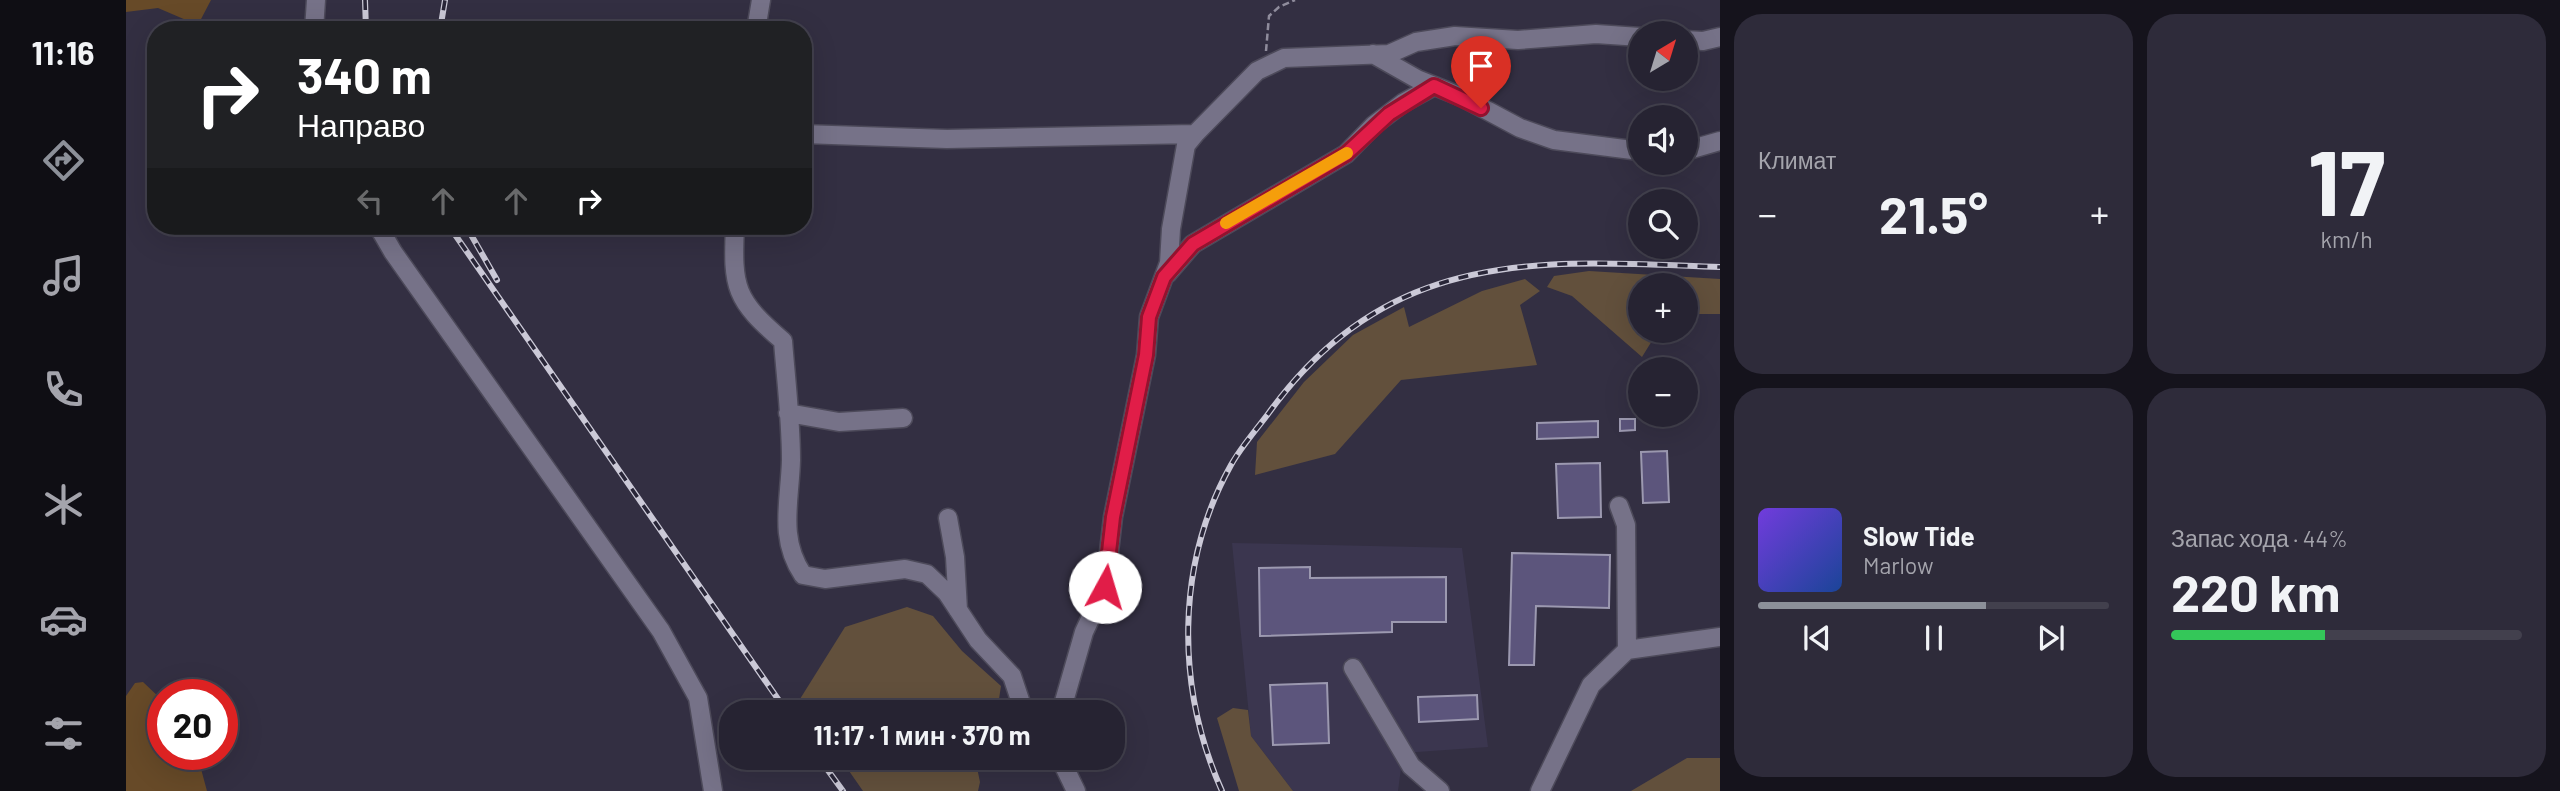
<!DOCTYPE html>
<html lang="ru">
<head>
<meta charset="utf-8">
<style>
  :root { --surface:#262332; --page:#2e2b3a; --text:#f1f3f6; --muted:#a4a4ac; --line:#42404d; --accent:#8c9099 }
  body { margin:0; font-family:Barlow,sans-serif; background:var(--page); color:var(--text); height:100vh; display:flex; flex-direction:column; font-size:26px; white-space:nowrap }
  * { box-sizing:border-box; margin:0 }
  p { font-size:23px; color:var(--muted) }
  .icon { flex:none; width:38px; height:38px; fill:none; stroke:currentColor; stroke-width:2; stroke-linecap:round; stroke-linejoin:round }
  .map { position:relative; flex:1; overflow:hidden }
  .sheet { display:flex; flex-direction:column; gap:14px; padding:14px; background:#15131c; width:840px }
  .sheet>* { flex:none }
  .hud { position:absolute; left:21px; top:21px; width:665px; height:214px; border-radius:28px; box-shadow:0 7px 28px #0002,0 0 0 2px var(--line); background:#202124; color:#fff; overflow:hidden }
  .needle { width:46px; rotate:38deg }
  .fabs { position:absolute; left:1502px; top:21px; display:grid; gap:14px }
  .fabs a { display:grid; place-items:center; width:70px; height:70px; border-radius:50%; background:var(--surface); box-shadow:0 7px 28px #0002,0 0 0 2px var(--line); font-size:35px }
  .speed { position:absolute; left:21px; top:679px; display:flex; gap:14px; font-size:35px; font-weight:700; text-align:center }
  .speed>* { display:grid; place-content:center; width:91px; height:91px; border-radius:50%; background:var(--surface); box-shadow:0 7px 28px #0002,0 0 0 2px var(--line); line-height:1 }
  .speed .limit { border:10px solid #d22; background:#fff; color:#111 }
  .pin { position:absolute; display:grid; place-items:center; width:60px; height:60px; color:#fff; margin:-72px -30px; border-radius:50% 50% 50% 0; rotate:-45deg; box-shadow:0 0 7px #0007 }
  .pin .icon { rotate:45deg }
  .me { position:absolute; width:77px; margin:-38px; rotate:6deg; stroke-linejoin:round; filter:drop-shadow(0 0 5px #0008) }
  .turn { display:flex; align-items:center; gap:24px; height:147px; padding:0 35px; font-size:32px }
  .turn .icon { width:91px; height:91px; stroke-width:2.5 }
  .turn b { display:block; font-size:49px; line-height:60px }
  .lanes { display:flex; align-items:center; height:66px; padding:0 35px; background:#0003; justify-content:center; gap:35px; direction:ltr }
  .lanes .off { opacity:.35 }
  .big { font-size:52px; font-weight:700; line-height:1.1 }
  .sheet .widget { flex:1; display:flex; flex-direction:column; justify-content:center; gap:10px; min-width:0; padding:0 24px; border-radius:28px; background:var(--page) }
  .sheet .dial { align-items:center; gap:0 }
  .dial b { font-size:91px; line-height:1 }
  .song { display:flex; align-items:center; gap:21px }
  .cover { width:84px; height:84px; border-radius:10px; background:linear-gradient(135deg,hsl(260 70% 55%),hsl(220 70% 35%)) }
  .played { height:7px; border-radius:4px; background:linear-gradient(90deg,var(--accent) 65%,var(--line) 65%) }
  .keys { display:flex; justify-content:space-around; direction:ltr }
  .heat { display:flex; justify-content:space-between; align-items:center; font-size:38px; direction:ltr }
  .charge { height:10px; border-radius:5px; background:linear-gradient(90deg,#34c759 44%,var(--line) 0) }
  .sheet .tiles { flex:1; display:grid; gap:14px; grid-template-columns:repeat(2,1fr) }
  .trip { position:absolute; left:593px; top:700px; width:406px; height:70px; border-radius:28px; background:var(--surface); box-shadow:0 7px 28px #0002,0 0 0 2px var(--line); font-weight:700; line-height:70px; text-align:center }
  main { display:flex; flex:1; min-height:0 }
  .tab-bar { display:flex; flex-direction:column; width:126px; justify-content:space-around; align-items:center; background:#0f0e14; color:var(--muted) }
  .tab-bar .icon { width:49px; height:49px }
  .tab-bar .selected { color:var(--accent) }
  .tab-bar b { font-size:32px; color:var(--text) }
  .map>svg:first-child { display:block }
  .built { fill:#3b364f }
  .green { fill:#62503c }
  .water { fill:#674a28 }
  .building { fill:#5c557c; stroke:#9c99b0; stroke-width:2 }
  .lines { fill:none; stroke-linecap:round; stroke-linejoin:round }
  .minor-casing { stroke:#4d4a5a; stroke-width:21 }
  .path { stroke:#8f8c9c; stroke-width:2.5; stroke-dasharray:7 3.5; stroke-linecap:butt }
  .minor { stroke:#767288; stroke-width:18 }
  .rail-casing { stroke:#cbc9d7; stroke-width:6 }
  .rail { stroke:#292638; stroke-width:3.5; stroke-dasharray:10; stroke-linecap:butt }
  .route-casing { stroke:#92132f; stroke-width:18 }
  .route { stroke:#e11d48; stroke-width:12 }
  .slow { stroke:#f59e0b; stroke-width:12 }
</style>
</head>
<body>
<main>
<nav class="tab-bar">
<b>11:16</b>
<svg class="icon selected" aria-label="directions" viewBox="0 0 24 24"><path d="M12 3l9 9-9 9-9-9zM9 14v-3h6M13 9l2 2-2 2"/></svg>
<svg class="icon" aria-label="music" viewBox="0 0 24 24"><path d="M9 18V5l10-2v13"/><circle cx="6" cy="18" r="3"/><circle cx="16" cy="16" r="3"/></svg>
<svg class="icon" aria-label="phone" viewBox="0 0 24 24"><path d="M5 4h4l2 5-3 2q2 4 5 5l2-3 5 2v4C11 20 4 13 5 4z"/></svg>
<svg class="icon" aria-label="climate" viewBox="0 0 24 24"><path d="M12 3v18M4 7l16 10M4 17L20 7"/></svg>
<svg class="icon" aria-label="car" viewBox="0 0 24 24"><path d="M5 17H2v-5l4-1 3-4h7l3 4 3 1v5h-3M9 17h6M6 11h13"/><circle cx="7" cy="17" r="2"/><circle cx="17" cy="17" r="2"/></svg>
<svg class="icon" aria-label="filters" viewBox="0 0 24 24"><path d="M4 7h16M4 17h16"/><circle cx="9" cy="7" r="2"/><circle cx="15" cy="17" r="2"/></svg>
</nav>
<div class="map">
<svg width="1594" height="791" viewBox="0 0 1594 791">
  <rect width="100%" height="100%" fill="#332f42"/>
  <path class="built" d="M1106 543 1336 548 1362 747 1277 753 1272 791H1167L1125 736Z"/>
  <path class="green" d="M1463 271 1594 279V314H1559V285H1514V331H1532L1516 357 1446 296 1421 287 1428 276Z
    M1399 279 1414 291 1394 305 1411 365 1275 380 1209 454 1129 475 1131 442 1178 382 1227 335 1278 307 1283 327 1356 291Z
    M781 607 807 616 836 651 875 686 871 712H683L674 699 719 627Z
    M1107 708 1122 710 1125 736 1167 791H1113L1091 718Z
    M714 758H849L854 782 852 791H737Z
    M1561 758H1594V791H1505Z"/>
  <path class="water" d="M0 0H85L74 21 67 23 32 8 0 12Z
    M17 682 37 701V754H71L81 791H0V696L9 683Z"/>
  <path class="building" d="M1494 419H1509V430L1494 431Z
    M1472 421V437L1411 439V423Z
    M1541 451 1543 502 1517 503 1515 452Z
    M1474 463 1475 517 1432 518 1430 464Z
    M1386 553 1484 555 1483 608 1410 606 1408 665H1383Z
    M1184 567V578L1320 577V622H1266V632L1134 636 1133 568Z
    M1201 683 1203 743 1147 745 1144 685Z
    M1351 695 1352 719 1293 722 1292 697Z"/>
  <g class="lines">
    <defs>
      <path id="minor" d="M188 30 190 0
        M630 30 635 0
        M1559 40 1577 41 1594 37
        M1247 54 1291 79 1336 97 1394 128 1428 140 1514 151
        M677 134 821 139 1069 134
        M1559 151 1594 141
        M252 226 267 252 535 631 572 698 587 791
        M609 226C606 288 609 300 657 341 660 380 665 420 665 460 664 501 652 538 677 575L699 579 779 569 801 574 821 593 852 640 886 676 898 712
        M1041 274 1067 244 1220 154 1248 125 1277 103 1308 86
        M662 413 713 422 777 418
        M1493 506 1500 525 1501 650
        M822 518 829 557 832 610
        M1227 668 1285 766 1314 791
        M935 712 958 632 979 587 987 517 1020 355 1023 317 1043 263 1045 229 1060 145 1069 134 1131 71 1158 58 1263 54 1290 42 1329 36 1392 40 1470 34 1514 37
        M934 758 950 791
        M1414 791 1465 685 1501 650 1594 637"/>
    </defs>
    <use href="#minor" class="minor-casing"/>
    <path class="path" d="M1140 51 1143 16 1153 7 1169 0"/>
    <use href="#minor" class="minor"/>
    <defs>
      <path id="rail" d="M239 0 240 30
        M314 30 319 0
        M323 226 661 712
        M340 226 371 280
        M693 758 717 791
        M1096 791C1050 688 1049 565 1105 465 1115 447 1130 430 1142 414 1183 357 1235 312 1301 288 1393 254 1498 264 1594 267"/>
    </defs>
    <use href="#rail" class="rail-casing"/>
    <use href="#rail" class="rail"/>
  </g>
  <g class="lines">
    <defs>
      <path id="route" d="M979 587 987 517 1020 355 1023 317 1038 277 1067 244 1220 154 1263 114 1308 86 1355 108"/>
    </defs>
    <use href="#route" class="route-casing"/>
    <use href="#route" class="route"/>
    <path class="slow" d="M1100 223 1221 153"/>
  </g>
</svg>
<div class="fabs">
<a><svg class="needle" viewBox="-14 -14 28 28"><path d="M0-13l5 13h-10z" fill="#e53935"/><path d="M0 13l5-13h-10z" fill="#a4a4ac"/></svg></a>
<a><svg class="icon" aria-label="sound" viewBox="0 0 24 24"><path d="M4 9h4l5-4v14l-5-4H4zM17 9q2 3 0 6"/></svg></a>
<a><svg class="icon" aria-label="search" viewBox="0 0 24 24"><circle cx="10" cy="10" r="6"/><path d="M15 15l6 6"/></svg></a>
<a>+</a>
<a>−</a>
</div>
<div class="speed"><div class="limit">20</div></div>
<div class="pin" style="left:1355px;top:108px;background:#d93025"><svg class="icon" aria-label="arrive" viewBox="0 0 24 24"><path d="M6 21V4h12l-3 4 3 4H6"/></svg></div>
<svg class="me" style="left:979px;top:587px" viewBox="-20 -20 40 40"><circle r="19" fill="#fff"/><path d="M0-13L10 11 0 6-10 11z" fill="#e11d48"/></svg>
<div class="trip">11:17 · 1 мин · 370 m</div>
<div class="hud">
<div class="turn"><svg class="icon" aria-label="right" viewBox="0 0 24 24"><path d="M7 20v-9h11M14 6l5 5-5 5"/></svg><div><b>340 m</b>Направо</div></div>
<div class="lanes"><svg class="icon off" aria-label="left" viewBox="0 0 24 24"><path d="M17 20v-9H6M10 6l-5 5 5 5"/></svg><svg class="icon off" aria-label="ahead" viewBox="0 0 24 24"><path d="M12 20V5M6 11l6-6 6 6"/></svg><svg class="icon off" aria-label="ahead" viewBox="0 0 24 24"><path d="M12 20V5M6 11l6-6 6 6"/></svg><svg class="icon" aria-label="right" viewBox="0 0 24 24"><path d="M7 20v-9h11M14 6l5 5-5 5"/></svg></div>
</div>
</div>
<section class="sheet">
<div class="tiles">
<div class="widget"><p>Климат</p>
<div class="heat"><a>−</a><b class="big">21.5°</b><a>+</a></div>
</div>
<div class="widget dial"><b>17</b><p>km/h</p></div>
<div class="widget">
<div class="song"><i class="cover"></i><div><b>Slow Tide</b><p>Marlow</p></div></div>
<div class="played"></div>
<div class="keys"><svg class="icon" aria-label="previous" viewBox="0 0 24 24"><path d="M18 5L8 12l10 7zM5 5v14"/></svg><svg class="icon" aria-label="pause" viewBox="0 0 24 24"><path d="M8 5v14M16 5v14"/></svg><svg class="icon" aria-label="next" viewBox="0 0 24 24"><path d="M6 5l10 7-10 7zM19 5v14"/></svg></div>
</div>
<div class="widget"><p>Запас хода · 44%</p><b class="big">220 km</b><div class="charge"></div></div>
</div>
</section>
</main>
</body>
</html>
